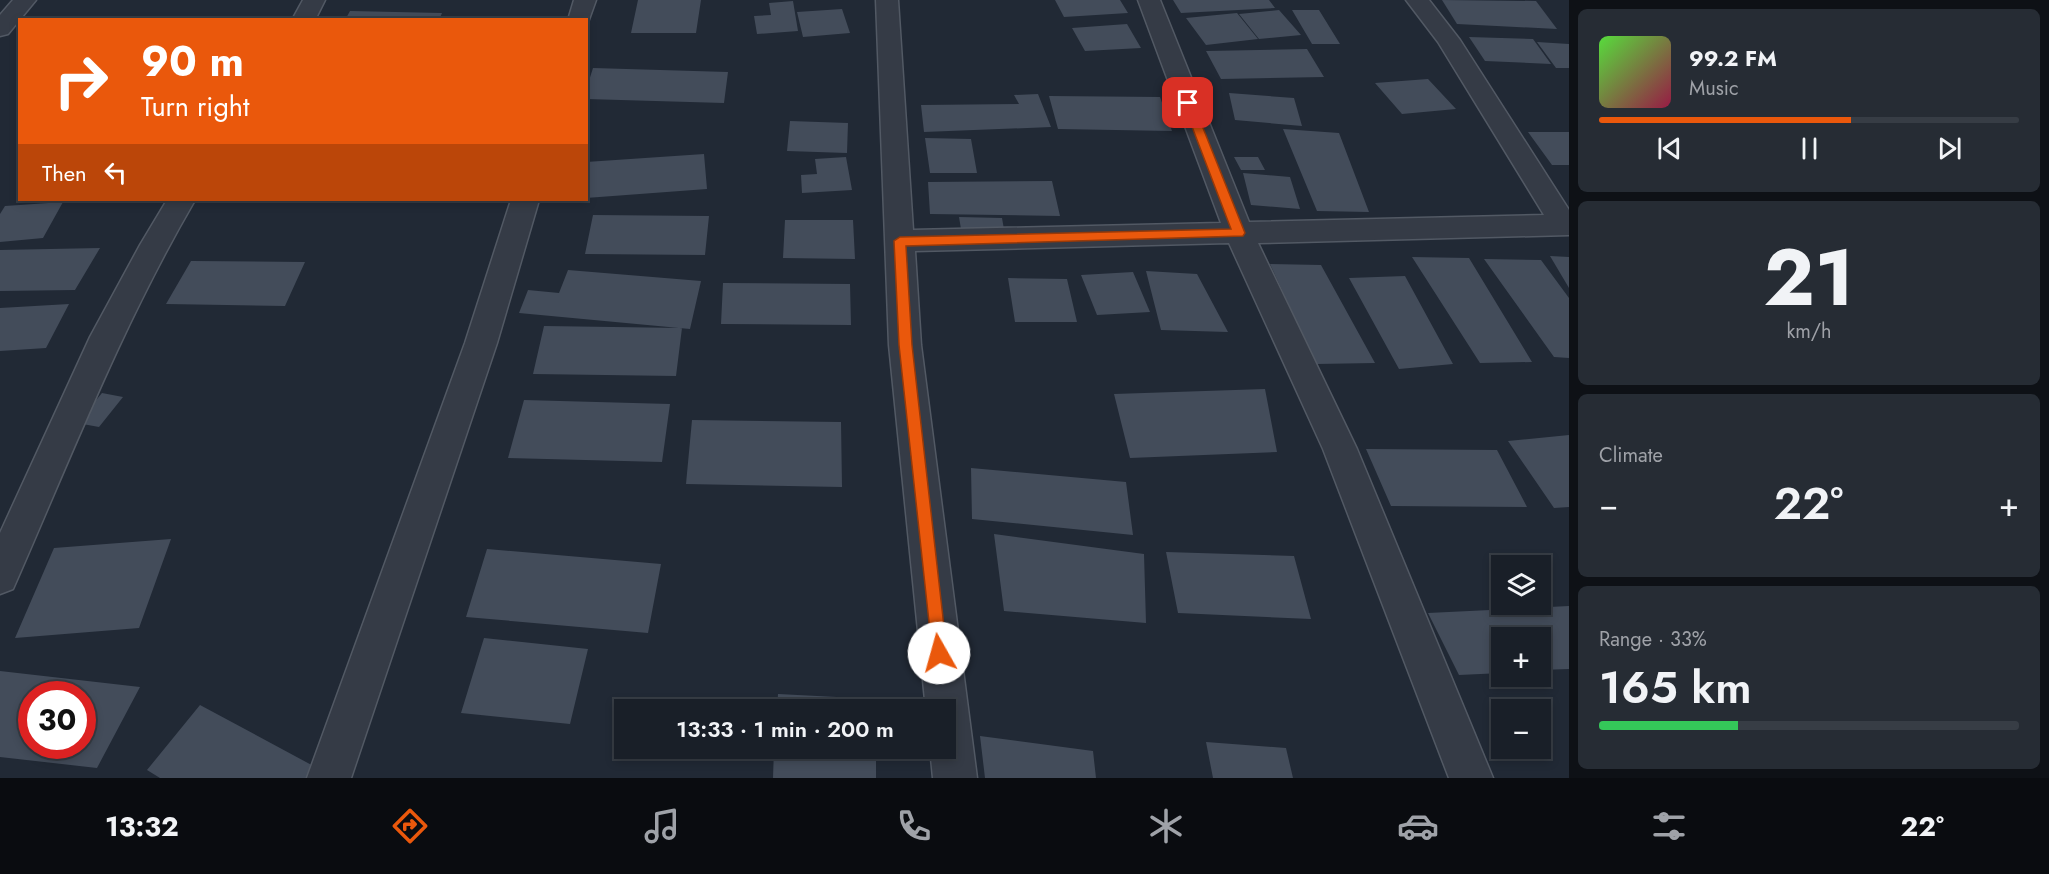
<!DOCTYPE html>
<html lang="en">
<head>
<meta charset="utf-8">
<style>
  :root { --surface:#191f28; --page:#262c34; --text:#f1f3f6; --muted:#9fa2a8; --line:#373d45; --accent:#ea580c }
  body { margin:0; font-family:Jost,sans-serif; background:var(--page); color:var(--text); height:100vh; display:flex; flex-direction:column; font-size:22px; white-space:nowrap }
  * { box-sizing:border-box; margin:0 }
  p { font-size:20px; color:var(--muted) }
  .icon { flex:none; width:33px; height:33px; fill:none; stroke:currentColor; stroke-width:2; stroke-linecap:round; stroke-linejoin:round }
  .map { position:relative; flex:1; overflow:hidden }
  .details { display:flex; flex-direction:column; gap:9px; padding:9px; background:#0e1116; width:480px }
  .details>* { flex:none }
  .guide { position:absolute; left:18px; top:18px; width:570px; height:183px; border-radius:0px; box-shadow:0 3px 9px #0003,0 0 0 2px var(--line); background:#ea580c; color:#fff; overflow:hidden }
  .fabs { position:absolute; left:1491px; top:555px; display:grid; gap:12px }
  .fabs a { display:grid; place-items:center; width:60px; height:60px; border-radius:0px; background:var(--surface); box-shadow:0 3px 9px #0003,0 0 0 2px var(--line); font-size:30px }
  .speed { position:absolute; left:18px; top:681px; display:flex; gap:12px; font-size:30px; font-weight:700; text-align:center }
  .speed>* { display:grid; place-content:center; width:78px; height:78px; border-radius:50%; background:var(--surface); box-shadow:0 3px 9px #0003,0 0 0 2px var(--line); line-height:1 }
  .speed .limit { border:9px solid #d22; background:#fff; color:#111 }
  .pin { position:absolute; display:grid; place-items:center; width:51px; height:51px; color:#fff; margin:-26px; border-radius:12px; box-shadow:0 3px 9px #0006 }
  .me { position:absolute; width:66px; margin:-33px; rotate:353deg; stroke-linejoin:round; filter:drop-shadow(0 0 4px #0008) }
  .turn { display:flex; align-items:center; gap:21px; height:126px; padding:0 24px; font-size:27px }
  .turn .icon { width:78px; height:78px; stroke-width:2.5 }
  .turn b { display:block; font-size:42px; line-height:51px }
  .then { display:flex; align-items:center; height:57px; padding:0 24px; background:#0003; gap:12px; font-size:22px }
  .big { font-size:45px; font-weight:600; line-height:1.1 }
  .details .widget { flex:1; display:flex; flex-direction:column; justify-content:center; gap:9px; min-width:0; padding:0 21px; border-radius:9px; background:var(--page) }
  .details .dial { align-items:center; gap:0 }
  .dial b { font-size:78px; line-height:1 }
  .song { display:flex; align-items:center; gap:18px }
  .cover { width:72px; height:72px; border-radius:9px; background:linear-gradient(135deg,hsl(110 70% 55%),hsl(340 70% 35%)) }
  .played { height:6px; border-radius:3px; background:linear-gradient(90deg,var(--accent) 60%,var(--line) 60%) }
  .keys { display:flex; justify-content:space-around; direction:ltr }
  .heat { display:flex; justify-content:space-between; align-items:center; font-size:33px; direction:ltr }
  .charge { height:9px; border-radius:4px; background:linear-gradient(90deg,#34c759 33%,var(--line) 0) }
  .trip { position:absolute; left:614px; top:699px; width:342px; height:60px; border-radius:0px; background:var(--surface); box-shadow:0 3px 9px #0003,0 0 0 2px var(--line); font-weight:600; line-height:60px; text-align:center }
  .dock { display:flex; height:96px; justify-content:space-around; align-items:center; background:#0a0c10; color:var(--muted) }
  .dock .icon { width:42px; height:42px }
  .dock .active { color:var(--accent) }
  .dock b { font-size:27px; color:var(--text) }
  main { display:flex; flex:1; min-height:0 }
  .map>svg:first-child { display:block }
  .building { fill:#434c5a; fill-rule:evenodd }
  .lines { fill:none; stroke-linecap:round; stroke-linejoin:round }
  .minor-casing { stroke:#525964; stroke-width:3 }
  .minor { fill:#353b46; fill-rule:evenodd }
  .route { fill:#ea580c; stroke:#983908; stroke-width:1.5 }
</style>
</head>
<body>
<main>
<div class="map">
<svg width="1569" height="778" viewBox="0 0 1569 778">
  <rect width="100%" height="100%" fill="#212935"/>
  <path class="building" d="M638 0H701L696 33H631Z
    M1055 0H1120L1128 13 1064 17Z
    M1173 0H1269L1275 8 1181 13Z
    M1442 0 1536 1 1557 29 1457 24Z
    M793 1 798 31 757 34 754 16 771 15 769 3Z
    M842 9 850 33 803 37 797 12Z
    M1279 10 1301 35 1259 39 1239 14Z
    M1292 10H1319L1340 44H1312Z
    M350 11 442 13 439 20H345Z
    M1237 13 1258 39 1206 45 1186 18Z
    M1127 24 1141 48 1085 51 1072 28Z
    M1469 37 1533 39 1551 64 1485 61Z
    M1537 42 1569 44V68H1556Z
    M1307 49 1324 77 1221 79 1206 51Z
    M593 68 728 72 724 103 586 99V90Z
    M1428 79 1456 109 1402 114 1375 83Z
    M1229 93 1294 98 1302 126 1235 120Z
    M1038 94 1051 127 924 132 921 105 1019 104 1014 95Z
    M1049 96 1160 97 1172 131 1058 129Z
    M790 121 848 123 847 153 787 151Z
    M1283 129 1339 133 1369 212 1317 211Z
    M1528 132H1569V165H1552Z
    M925 138 971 139 977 173H930Z
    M704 154 707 189 586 198V162Z
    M846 157 852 190 802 193 801 175 817 174 815 159Z
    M1234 157H1258L1265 170H1241Z
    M1243 173 1290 177 1300 209 1251 205Z
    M1052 181 1060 216 930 214 928 182Z
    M63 202 43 238 0 242V214L5 206Z
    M593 215 709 216 705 255 585 254Z
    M959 217 1002 218 1005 235H962Z
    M785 220H853L855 259 783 258Z
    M100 248 75 290 0 291V250Z
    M1550 256 1569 257V288Z
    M1412 257 1469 258 1532 362 1480 363Z
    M1484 259 1541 260 1569 298V358L1554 357Z
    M191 261 305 262 285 306 166 304Z
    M1270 264 1321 265 1375 363 1316 364Z
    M568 270 701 281 690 329 519 313 528 290 559 293Z
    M1146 271 1197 274 1228 332 1161 330Z
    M1133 272 1150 312 1097 315 1081 275Z
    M1405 276 1453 364 1399 369 1349 278Z
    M1008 278 1067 279 1077 322H1015Z
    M723 283 850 284 851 325 721 324Z
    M69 304 46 348 0 351V308Z
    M544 326 682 328 676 376 533 374Z
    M1265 389 1277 452 1130 458 1114 394Z
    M102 393 123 397 99 427 77 423Z
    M524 400 670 404 662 462 508 458Z
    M692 420 841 422 842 487 686 484Z
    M1569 435V507L1554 508 1508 441Z
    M1366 449 1497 450 1527 507 1391 506Z
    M971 468 1126 482 1133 535 972 519Z
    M994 534 1144 554 1146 623 1004 611Z
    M171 539 139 628 15 638 54 548Z
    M487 549 661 564 648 633 466 617Z
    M1166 552 1294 556 1311 619 1178 613Z
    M1569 606V669L1540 670V638H1502V673L1459 675 1428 613Z
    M484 638 588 649 570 724 461 713Z
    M0 671 140 687 97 768 0 757ZM32 694H82V746H32Z
    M778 694 876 699V710H777Z
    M200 705 319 769 312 778H160L147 770Z
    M980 736 1093 751 1096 778H985Z
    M1206 742 1286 748 1293 778H1213Z
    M774 748H876V778H773Z"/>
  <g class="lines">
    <defs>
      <path id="minor" d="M13 0H36L8 34 0 36V15Z
        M303 0H325L315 20H292Z
        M574 0H596L587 25 586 20H568Z
        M876 0H898L913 230 1221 223 1138 0H1160L1249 222 1544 215 1438 42 1406 0H1429L1460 40 1569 210V235L1258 243 1357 449 1493 778H1449L1323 449 1229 243 915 251 921 345 977 778H933L930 748H945V710H926L889 345Z
        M167 200H195C122 325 71 457 13 589L0 594V533L90 337 140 245Z
        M511 200H539L497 343 351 778H307L465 343Z"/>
    </defs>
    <use href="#minor" class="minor-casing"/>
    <use href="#minor" class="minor"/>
  </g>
  <path class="route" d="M1188 99 1193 103 1245 233 1243 236 906 246 912 345 947 653 945 659 939 661 933 659 899 345 894 241 900 237 1231 229 1183 103Z"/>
</svg>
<div class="fabs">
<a><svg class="icon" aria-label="layers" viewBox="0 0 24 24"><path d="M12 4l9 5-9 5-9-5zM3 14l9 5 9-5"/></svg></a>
<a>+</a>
<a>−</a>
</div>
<div class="speed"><div class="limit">30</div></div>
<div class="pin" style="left:1188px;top:103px;background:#d93025"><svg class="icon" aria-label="arrive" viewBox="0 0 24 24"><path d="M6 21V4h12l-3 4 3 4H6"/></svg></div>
<svg class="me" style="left:939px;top:653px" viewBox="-20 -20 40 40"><circle r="19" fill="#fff"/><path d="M0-13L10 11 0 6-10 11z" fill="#ea580c"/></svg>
<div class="trip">13:33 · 1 min · 200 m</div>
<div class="guide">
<div class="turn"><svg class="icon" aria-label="right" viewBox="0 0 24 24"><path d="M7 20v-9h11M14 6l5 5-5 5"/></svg><div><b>90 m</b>Turn right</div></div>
<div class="then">Then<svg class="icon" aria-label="left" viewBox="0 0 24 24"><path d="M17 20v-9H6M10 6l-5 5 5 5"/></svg></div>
</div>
</div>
<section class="details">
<div class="widget">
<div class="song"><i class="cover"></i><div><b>99.2 FM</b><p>Music</p></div></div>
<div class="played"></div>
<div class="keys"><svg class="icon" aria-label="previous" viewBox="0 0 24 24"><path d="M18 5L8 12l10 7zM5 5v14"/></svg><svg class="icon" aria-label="pause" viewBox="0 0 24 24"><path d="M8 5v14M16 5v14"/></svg><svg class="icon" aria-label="next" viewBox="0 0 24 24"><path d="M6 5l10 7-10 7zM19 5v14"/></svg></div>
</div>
<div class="widget dial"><b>21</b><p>km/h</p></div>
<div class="widget"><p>Climate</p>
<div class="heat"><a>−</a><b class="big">22°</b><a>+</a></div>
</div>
<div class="widget"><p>Range · 33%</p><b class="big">165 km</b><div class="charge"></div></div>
</section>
</main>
<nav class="dock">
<b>13:32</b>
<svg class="icon active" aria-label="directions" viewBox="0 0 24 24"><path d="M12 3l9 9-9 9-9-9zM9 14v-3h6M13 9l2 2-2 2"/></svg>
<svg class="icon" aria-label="music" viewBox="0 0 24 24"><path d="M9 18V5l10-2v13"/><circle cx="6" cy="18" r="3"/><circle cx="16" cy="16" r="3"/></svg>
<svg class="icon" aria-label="phone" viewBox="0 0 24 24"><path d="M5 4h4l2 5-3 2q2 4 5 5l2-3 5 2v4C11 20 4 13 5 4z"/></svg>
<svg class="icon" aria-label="climate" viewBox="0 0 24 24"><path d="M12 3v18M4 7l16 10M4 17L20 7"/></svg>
<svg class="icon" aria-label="car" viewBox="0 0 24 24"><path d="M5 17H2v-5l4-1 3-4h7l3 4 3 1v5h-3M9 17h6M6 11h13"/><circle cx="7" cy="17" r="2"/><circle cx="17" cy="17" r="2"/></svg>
<svg class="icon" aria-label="filters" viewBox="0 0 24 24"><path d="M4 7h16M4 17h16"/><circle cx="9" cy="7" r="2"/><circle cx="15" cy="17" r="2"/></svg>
<b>22°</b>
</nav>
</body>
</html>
